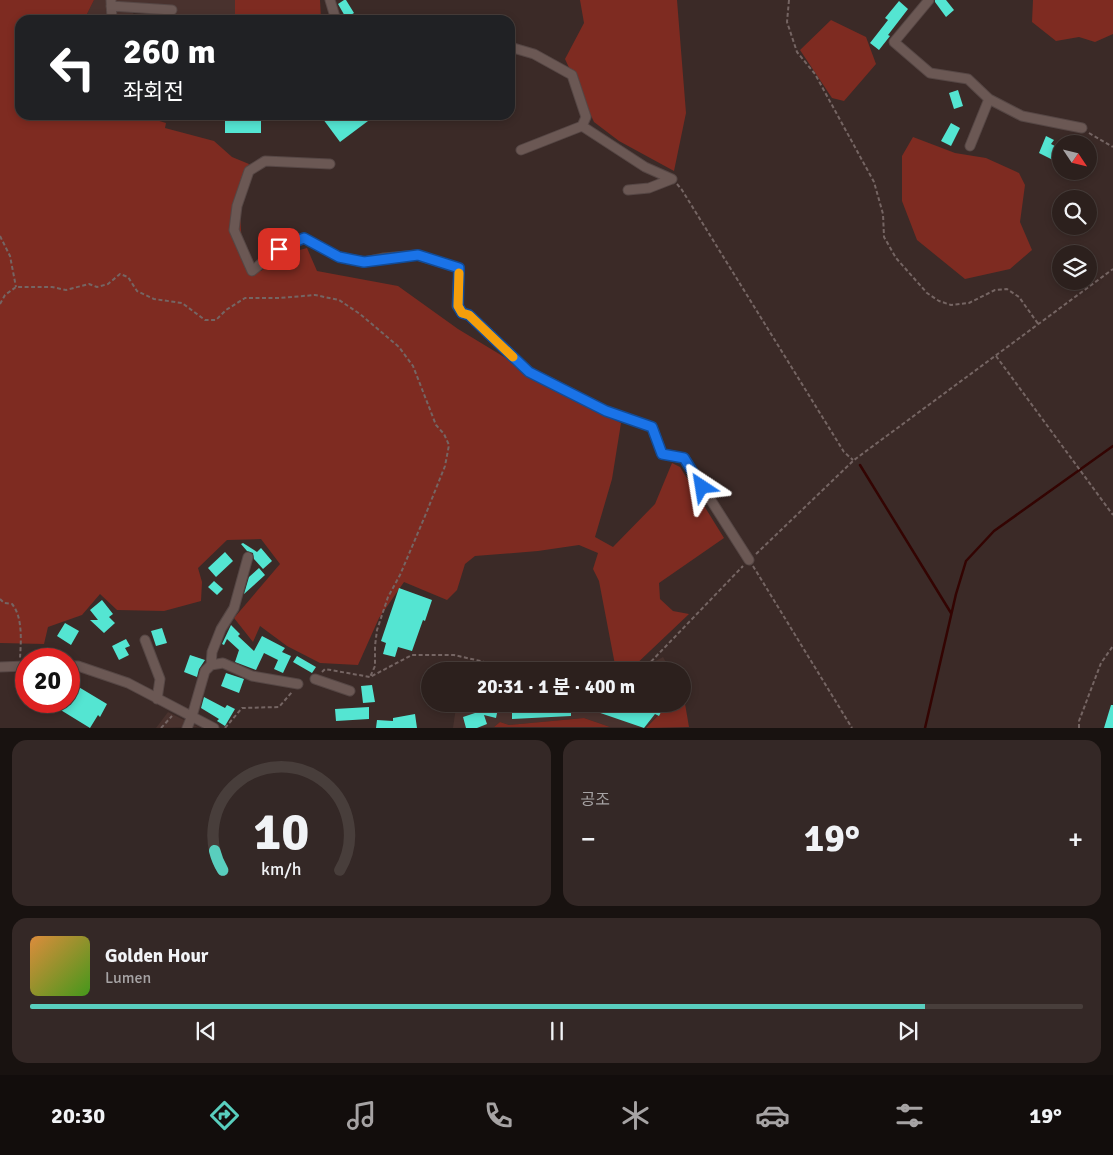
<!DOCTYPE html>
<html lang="ko">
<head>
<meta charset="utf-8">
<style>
  :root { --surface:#2c201d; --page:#342826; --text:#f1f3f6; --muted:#a6a3a4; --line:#483e3b; --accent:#59cebe }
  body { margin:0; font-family:Signika,"Noto Sans KR",sans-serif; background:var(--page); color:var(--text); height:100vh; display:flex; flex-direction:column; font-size:19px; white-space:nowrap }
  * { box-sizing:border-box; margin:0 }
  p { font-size:16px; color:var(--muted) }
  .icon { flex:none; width:28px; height:28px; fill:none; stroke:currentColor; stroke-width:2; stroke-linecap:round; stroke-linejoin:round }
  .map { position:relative; height:728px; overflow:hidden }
  .drawer { display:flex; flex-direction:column; gap:12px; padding:12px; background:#181210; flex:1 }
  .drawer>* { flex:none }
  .top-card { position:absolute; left:15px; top:15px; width:500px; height:105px; border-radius:15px; box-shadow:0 2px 8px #0003,0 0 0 1px var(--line); background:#202124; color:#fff; overflow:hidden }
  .needle { width:32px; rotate:125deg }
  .buttons { position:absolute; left:1052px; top:135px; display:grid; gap:10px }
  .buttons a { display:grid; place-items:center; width:45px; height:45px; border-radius:50%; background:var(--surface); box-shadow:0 2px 8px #0003,0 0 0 1px var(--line); font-size:25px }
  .speed { position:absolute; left:15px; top:648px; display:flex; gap:10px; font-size:25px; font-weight:700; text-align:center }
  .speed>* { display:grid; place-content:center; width:65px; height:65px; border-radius:50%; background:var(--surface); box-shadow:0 2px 8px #0003,0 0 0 1px var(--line); line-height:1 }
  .speed .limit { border:8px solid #d22; background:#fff; color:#111 }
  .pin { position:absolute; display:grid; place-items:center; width:42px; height:42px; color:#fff; margin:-21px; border-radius:10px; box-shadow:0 2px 8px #0006 }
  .me { position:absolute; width:55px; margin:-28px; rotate:327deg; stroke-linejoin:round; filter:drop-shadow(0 0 4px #0008) }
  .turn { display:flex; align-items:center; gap:18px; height:105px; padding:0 25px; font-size:22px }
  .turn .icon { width:65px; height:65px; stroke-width:2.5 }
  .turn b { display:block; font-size:35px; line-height:42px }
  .big { font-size:38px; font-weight:700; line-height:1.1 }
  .drawer .tile { flex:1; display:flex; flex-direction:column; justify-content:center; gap:8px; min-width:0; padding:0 18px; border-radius:15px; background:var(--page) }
  .drawer .dial { align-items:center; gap:0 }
  .dial svg { height:130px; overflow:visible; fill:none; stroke:var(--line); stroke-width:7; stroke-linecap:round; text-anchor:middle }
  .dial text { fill:var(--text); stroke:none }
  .song { display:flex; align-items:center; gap:15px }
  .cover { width:60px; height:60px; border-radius:8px; background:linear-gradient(135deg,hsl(30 70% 55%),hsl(100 70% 35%)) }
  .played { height:5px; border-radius:2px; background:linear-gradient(90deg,var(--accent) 85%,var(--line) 85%) }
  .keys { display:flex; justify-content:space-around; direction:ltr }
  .heat { display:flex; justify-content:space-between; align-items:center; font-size:28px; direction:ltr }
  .drawer .tiles { flex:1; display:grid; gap:12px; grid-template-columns:1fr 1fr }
  .tile:last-child { grid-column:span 2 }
  .trip { position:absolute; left:421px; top:662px; width:270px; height:50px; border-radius:25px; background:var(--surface); box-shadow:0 2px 8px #0003,0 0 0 1px var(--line); font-weight:700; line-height:50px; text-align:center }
  .tab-bar { display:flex; height:80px; justify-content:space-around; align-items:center; background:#120d0c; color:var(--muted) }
  .tab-bar .icon { width:35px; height:35px }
  .tab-bar .on { color:var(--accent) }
  .tab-bar b { font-size:22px; color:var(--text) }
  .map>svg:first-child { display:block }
  .built { fill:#49322e }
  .green { fill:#7e2b21 }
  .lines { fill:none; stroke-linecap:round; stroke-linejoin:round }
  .stream { stroke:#330402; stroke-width:2.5 }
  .building { fill:#54e5d2 }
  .minor-casing { stroke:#564745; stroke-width:11 }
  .path { stroke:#756563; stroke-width:2; stroke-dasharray:4 2.5; stroke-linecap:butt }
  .minor { stroke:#6b5854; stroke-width:9 }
  .route-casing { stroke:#114b97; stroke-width:12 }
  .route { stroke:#1a73e8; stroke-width:9 }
  .slow { stroke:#f59e0b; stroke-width:9 }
</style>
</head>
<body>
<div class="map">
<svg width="1113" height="728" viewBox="0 0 1113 728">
  <rect width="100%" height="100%" fill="#3b2a27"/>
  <path class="built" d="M94 0H235V20H194L135 12 127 20H84Z
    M663 657 671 671H637Z
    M489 663 528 671H487Z
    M473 704H669L646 727H610L584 718 509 725 500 722 494 727 453 728 456 707Z
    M168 712 198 727 156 728Z"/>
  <path class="green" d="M0 0H94L84 20H20V115H140L166 123 165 128 214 141 232 157 249 164 239 192 242 248 261 271 285 254 307 248 317 271 398 286 458 329 560 391 621 423 612 479 595 537 613 547 655 504 672 463 680 467 724 538 659 583 660 599 673 611 689 614 631 669 616 670 599 581 593 569 598 553 579 545 538 551 475 556 465 564 457 590 447 600 404 582 379 618 358 665 320 663 287 646 260 626 253 642 234 618 280 564 261 539 227 540 198 568 202 582 201 601 164 611 117 610 100 594 82 615 48 627 44 644 0 643Z
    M235 0H320L321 19 235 20Z
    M580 0H677L686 113 674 171 619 141 594 122 565 59 584 23Z
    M1033 0H1113V34L1095 42 1079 37 1056 41 1032 22Z
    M831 20 866 37 876 64 844 101 832 98 800 50Z
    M913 137 955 153 986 158 1019 173 1025 185 1020 222 1032 250 1010 269 965 279 917 240 902 201V156Z
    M683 692 689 727 646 728 669 704H682Z
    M584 718 610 727H494L500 722 509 725Z"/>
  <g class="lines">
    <path class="stream" d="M860 465 951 613
      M925 728 956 594 966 561 994 531 1113 446"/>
  </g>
  <path class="building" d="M344 0H346L354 13 346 18 338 4Z
    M935 0H946L954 10 946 17 935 2Z
    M899 1 908 9 888 35 890 36 879 50 870 43 888 20 885 18Z
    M958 90 963 106 954 109 949 93Z
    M225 115H261V133H225Z
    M320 115H363L368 121 340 142Z
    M951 123 960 128 951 146 941 141Z
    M1046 136 1054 140 1051 144 1061 149V154L1057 162 1039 153Z
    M243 543 257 552 261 548 272 561 263 569 254 559 253 553 247 551 241 544Z
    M225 552 233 561 216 577 208 568Z
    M259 568 265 575 244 594 249 577Z
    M214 581 223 589 217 595 208 587Z
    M399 588 432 600 425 621 423 620 412 651 398 647 395 657 383 654 386 643 381 641Z
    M102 600 113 614 109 617 115 623 104 633 90 620H98L90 610Z
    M65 623 79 631 71 645 57 636Z
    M231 625 240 634 238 636 254 651 262 636 285 648 282 652 291 656 283 673 274 669 278 660 264 653 256 670 235 662 239 650 227 639 224 645 222 644Z
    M162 628 167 643 156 646 151 631Z
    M126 639 130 646 125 648 129 655 119 660 112 646Z
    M190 655 205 660 199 669 197 677 184 672Z
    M297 656 316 667 312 673 293 662Z
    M226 673 244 679 239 693 221 686Z
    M72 683 107 704 100 717 98 715 90 728 46 701H69V688Z
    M372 685 375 702 363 703 361 686Z
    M204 697 225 708 227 705 235 709 225 726 217 721 219 719 201 708Z
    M488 704H499L496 718 484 715 487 724 477 728H466L463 717 487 709Z
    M526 704H537V707L571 705V716L512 719V708H526Z
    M585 704H665L659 716 655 714 644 728 580 706 586 705Z
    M1111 705H1113V728H1104Z
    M369 707V719L336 721 335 709Z
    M415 714 417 728H376L377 720 393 721V718Z"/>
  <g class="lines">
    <defs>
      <path id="minor" d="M111 0 112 20
        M330 0 336 20
        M929 0 894 42 930 73 968 79 989 99 1022 116 1082 128
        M111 6 172 10
        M510 47 534 54 572 75 586 117 582 126 521 150
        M582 126 645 167 672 179
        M970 146 989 99
        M330 164 265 161 249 171 237 206 234 230 252 271 279 249 304 238 339 257 364 262 384 258 417 255 459 268 457 306 463 313 469 315 529 372 606 411 652 427 662 454 684 458 749 560
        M628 190 649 188 672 179
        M145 640 160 679 157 699
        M211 665 212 652 221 629 234 608 248 557
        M69 666H78L128 683 214 728
        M0 667 26 666
        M315 679 350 691
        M187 728 192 716 205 671 211 665 223 663 252 676 298 684"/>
    </defs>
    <use href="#minor" class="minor-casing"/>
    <path class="path" d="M789 0 787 22 797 52 815 74 874 182 883 214 884 237 896 258 927 293 939 301 951 305 969 303 995 290 1007 289 1019 297 1039 325
      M1089 133 1113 147
      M677 184 682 190 844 452 853 460
      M0 236 10 256 16 287
      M0 304 5 295 16 287H52L66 290 89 284 97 287 108 284 120 274 128 277 137 291 154 299 182 303 205 320H216L226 310 245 298H279L315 295 339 300 360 314 399 347 413 366 436 425 444 434 449 445 445 466 425 516 400 575 388 597 377 630 375 646V666L370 677
      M996 356 1113 515
      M756 554 854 460 1113 269
      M753 566 852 728
      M0 599 4 603 12 604C23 617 21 642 20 658
      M642 671 743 566
      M322 672 325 669 370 677 412 655H454L489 663 516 671
      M161 728 172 716
      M225 728 242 708 279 707 292 692
      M1079 728V721L1101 663 1113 646"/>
    <use href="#minor" class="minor"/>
  </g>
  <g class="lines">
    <defs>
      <path id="route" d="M279 249 304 238 339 257 364 262 418 255 459 268 458 306 462 313 469 315 529 372 606 411 652 427 662 454 684 458 702 487"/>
    </defs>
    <use href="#route" class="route-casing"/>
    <use href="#route" class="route"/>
    <path class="slow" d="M459 273 458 306 462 313 469 315 513 357"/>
  </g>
</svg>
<div class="buttons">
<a><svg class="needle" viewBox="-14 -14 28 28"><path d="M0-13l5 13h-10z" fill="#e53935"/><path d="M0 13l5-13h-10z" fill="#a6a3a4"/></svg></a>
<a><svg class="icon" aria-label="search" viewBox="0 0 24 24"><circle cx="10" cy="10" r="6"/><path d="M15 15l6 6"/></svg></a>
<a><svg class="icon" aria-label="layers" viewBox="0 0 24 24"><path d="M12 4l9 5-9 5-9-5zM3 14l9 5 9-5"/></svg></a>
</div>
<div class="speed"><div class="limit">20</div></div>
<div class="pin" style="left:279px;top:249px;background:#d93025"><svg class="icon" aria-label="arrive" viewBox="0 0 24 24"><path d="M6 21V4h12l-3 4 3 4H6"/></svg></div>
<svg class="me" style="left:702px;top:487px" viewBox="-20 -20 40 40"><path d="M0-17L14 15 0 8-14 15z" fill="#1a73e8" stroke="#fff" stroke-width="4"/></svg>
<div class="trip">20:31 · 1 분 · 400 m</div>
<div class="top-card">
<div class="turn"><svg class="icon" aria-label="left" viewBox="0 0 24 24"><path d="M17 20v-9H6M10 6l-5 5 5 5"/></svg><div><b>260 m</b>좌회전</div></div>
</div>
</div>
<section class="drawer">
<div class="tiles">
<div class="tile dial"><svg viewBox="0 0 100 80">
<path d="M14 69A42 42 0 1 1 86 69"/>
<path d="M14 69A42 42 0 0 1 9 57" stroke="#59cebe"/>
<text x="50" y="56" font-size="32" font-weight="700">10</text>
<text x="50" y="72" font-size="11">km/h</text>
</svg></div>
<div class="tile"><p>공조</p>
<div class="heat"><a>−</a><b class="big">19°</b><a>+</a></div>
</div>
<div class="tile">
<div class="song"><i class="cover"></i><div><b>Golden Hour</b><p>Lumen</p></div></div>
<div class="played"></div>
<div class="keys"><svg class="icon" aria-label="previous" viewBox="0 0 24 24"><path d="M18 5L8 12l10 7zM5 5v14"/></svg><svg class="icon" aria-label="pause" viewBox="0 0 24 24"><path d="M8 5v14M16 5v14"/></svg><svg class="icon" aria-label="next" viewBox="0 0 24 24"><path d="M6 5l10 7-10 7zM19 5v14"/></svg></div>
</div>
</div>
</section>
<nav class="tab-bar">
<b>20:30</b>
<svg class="icon on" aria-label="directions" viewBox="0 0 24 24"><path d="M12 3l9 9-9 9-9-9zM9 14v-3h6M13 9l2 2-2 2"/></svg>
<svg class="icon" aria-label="music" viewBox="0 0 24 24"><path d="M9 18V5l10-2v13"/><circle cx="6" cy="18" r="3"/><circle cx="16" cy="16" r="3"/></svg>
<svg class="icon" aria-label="phone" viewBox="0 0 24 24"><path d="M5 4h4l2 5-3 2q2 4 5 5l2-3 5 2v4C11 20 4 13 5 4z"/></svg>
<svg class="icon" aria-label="climate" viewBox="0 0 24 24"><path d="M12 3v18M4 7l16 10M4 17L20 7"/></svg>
<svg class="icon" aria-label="car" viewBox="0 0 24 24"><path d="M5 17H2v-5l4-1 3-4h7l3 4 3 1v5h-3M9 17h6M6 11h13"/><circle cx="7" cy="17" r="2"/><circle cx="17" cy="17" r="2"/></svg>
<svg class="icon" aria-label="filters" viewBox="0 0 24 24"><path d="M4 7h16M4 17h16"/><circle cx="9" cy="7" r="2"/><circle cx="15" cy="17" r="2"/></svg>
<b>19°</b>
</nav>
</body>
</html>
